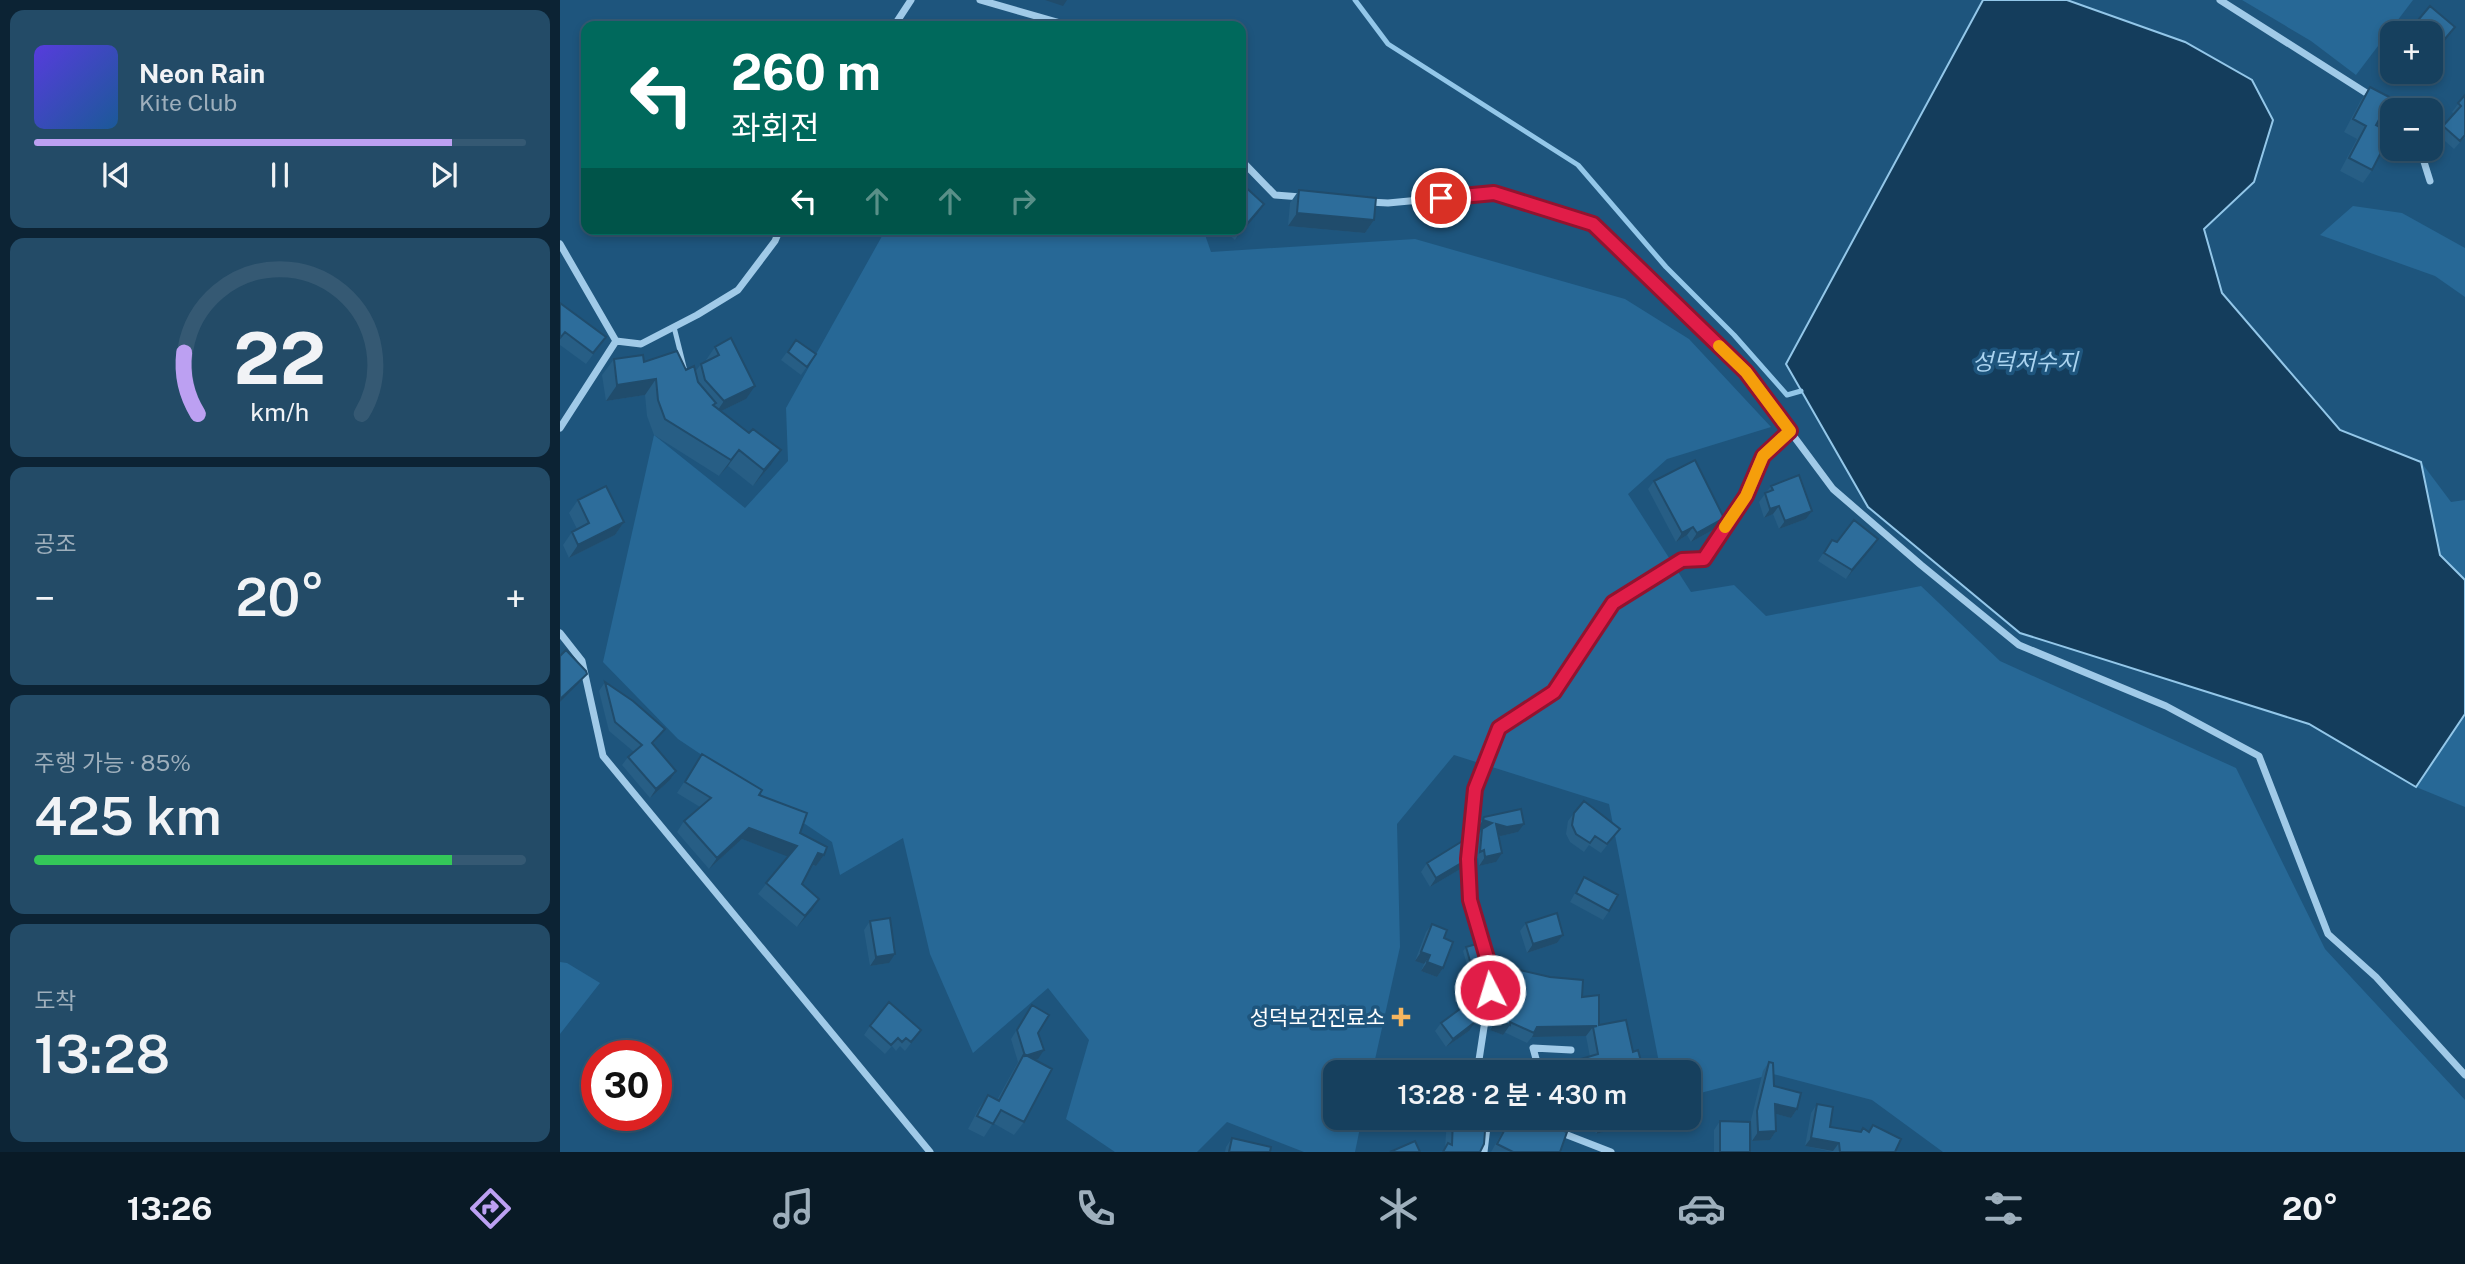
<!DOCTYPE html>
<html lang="ko">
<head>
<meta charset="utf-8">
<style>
  :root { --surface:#16405e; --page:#234b67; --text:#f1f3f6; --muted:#9eafbc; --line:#355973; --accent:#bca0f2 }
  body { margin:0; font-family:"Public Sans","Noto Sans KR",sans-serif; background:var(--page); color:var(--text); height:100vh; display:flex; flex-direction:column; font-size:26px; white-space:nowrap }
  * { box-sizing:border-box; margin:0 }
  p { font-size:23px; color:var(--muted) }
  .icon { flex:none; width:38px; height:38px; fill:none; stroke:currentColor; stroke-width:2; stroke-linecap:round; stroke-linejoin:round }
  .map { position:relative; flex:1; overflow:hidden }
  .side { display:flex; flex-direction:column; gap:10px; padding:10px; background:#0c2334; width:560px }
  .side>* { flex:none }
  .top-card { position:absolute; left:21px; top:21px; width:665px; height:214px; border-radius:14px; box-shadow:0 4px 10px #0003,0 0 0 2px var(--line); background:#00695c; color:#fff; overflow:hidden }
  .tools { position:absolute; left:1820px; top:21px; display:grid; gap:14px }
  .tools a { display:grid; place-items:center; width:63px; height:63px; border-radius:14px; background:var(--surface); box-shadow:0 4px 10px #0003,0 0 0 2px var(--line); font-size:35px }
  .speed { position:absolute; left:21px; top:1040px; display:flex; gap:14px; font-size:35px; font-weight:700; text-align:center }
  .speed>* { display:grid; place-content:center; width:91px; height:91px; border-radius:50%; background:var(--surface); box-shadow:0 4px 10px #0003,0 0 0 2px var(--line); line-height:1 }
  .speed .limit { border:10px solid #d22; background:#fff; color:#111 }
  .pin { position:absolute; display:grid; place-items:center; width:60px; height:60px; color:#fff; margin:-30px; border:4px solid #fff; border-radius:50%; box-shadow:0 2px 7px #0007 }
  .me { position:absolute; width:77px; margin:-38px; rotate:355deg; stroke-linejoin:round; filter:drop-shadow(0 0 5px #0008) }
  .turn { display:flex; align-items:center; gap:24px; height:147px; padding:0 35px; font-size:32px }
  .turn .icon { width:91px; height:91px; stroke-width:2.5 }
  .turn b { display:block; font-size:49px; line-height:60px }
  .lanes { display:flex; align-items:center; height:66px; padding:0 35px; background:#0003; justify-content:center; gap:35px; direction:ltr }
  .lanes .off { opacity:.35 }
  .big { font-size:52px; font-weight:600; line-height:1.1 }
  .side .tile { flex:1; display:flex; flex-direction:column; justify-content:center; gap:10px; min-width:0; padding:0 24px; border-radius:14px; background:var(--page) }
  .side .dial { align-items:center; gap:0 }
  .dial svg { height:182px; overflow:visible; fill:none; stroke:var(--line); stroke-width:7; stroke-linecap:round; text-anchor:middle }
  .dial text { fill:var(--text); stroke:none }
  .song { display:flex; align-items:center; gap:21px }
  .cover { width:84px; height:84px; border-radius:10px; background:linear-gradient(135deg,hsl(250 70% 55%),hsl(210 70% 35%)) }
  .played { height:7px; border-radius:4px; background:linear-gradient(90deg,var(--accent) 85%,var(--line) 85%) }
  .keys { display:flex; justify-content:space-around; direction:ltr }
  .heat { display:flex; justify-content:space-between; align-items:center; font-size:38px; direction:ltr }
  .charge { height:10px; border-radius:5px; background:linear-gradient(90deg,#34c759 85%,var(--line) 0) }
  .trip { position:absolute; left:763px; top:1060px; width:378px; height:70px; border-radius:14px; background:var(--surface); box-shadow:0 4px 10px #0003,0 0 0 2px var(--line); font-weight:600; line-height:70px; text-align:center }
  .tabs { display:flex; height:112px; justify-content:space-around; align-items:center; background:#091a26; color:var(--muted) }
  .tabs .icon { width:49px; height:49px }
  .tabs .current { color:var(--accent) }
  .tabs b { font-size:32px; color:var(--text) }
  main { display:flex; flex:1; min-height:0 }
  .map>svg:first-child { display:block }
  .green { fill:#276896 }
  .water { fill:#143d5c; stroke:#93c7e9; stroke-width:2 }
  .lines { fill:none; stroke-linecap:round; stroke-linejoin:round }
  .stream { stroke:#93c7e9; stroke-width:5 }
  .service { stroke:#a0cae8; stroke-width:5 }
  .minor { stroke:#a0cae8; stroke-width:7 }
  .wall { fill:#275e85 }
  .shaded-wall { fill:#204c6c }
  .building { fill:#2d6d9b; stroke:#204c6c; stroke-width:2 }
  .route-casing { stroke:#92132f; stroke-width:18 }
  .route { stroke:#e11d48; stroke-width:12 }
  .slow { stroke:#f59e0b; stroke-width:12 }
  .poi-dot { fill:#f7b65f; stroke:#1e557d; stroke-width:2.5 }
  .labels { text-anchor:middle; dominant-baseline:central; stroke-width:7; stroke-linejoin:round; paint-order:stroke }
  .poi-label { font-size:21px; fill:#fff; stroke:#1e557d; text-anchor:end }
  .water-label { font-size:23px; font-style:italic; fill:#abd4f0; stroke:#1e557d }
</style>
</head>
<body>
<main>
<section class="side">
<div class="tile">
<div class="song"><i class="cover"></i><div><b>Neon Rain</b><p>Kite Club</p></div></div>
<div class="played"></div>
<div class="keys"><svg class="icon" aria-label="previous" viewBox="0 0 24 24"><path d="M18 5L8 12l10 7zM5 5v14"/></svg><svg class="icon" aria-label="pause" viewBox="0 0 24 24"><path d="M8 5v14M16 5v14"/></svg><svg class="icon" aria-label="next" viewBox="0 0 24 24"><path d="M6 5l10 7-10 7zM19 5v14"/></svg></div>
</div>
<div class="tile dial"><svg viewBox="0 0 100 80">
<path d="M14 69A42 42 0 1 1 86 69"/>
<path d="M14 69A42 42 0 0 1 8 42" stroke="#bca0f2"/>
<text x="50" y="56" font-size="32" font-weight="700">22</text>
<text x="50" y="72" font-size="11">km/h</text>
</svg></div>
<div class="tile"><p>공조</p>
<div class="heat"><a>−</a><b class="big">20°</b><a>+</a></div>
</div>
<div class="tile"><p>주행 가능 · 85%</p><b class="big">425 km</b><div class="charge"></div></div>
<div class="tile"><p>도착</p><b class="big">13:28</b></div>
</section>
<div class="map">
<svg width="1905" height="1152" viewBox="0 0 1905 1152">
  <rect width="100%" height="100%" fill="#1e557d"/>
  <path class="green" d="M1682 0H1853L1796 75 1751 41Z
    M1793 206 1842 213 1905 248V297L1875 276 1760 235Z
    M326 229H643L651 252 855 239 1065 299 1129 339 1211 427 1107 459 1068 494 1131 592 1174 585 1206 616 1361 586 1440 661 1676 768 1765 949 1905 1100V1152H1383L1312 1100 1213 1074 1129 1096V1073H1101L1049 804 894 755 837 824 840 947 812 1073H775V1118H802L795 1152H744L667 1122 637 1152H555L506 1119 529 1040 488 988 413 1053 370 954 343 838 280 875 272 842 118 739 43 662 94 435 185 508 228 461 226 408Z
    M1861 462 1891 502 1905 500V580L1880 555Z
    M1905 714V807L1856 787Z
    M0 962 7 963 40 983 0 1034Z"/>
  <path class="water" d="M1423 0H1507L1625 42 1692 80 1713 120 1694 182 1644 229 1662 293 1780 430 1861 462 1880 555 1905 580V714L1856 787 1749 724 1460 633 1308 507 1226 364Z"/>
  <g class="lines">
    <path class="stream" d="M795 0 828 44 1018 165 1106 267 1174 335 1227 395 1241 391"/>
    <path class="service" d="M114 327 125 371"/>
    <path class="minor" d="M420 0 511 26
      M1660 0 1833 110
      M334 26 351 0
      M1860 149 1870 181
      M681 160 715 195 741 197
      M809 202 828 203 934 193 1033 224 1186 372 1273 489 1361 565 1459 645 1606 706 1699 756 1768 934 1816 977 1905 1075
      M0 244 56 341 81 344 137 315 178 290 215 241 220 229
      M0 428 56 341
      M0 633 22 661 43 756 370 1152
      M917 1073 932 975 910 900 908 859 915 789 939 728 994 692 1053 603 1122 560 1144 559 1186 496 1203 456 1230 431
      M980 1073 973 1048 1011 1050
      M994 1118 998 1132
      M997 1131 1051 1152
      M924 1152 928 1118"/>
  </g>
  <path class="wall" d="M1859 19 1889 35 1878 48 1871 42V33H1860L1853 28Z
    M1810 87 1816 125 1812 170 1803 183 1780 171 1797 139 1784 132 1801 100Z
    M1905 95V137L1894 149 1877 134 1894 114 1892 112Z
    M739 190 814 220 805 233 728 226 730 203Z
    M698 213 675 240 663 229H681Z
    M0 303 46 337 26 364 0 345Z
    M236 340 256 354 241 375 221 360Z
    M155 347 186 399 161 411 210 466 193 486 168 466 159 476 94 435 87 416 85 395 46 401 42 375 54 359 84 362 135 372 141 364 147 361 146 360Z
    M1094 481 1164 518 1158 527 1131 542 1127 535 1116 542 1088 489Z
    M1211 486 1252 511 1246 519 1219 529 1213 514 1204 518 1199 502Z
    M18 500 64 522 55 535 9 558 3 545 12 532 17 529 9 513Z
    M1272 540 1277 542 1312 548 1286 579 1258 561Z
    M45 682 99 737 93 744 116 771 110 780 90 798 62 765 68 757 74 752 49 731 39 691Z
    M142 754 199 795 264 855 256 866 252 865 242 884 259 899 237 927 198 894 228 856 182 839 149 869 117 832 124 821 140 807 117 793Z
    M1014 813 1060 829 1041 853 1029 845 1024 852 1010 842 1006 834 1008 821Z
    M924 817 958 832 941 836 938 835 936 862 919 866 918 858 914 861 916 838 922 830 917 829 918 825Z
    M867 863 902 868 870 887 861 872Z
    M1024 877 1049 911 1043 920 1010 902Z
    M310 921 329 963 310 966 304 930Z
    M966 923 1003 935 997 943 967 953 960 931Z
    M872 924 884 938 883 968 877 977 861 971 864 964 855 961 866 932Z
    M906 947 922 961 907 965 903 951Z
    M946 967 1022 997 1039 1025 1073 1052 1084 1073H998L1004 1064 1030 1057 1026 1036 972 1037 967 1043 944 1032 943 1035 930 1030 937 1004 934 1003 939 976Z
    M472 1005 478 1033V1059L474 1060 464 1122 454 1135 433 1123 424 1137 408 1129 419 1108 428 1095 437 1100 458 1062 451 1039Z
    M881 1023 909 1031 886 1047 875 1031Z
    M310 1026 361 1030 345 1051 340 1046 336 1051 332 1046 325 1054 304 1035Z
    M853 1061 881 1073H847V1070Z
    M1209 1062 1214 1086 1237 1109 1231 1118 1216 1114V1131L1210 1140 1192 1141 1191 1120 1203 1071Z
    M1257 1104 1270 1127 1300 1132 1308 1131 1313 1125 1335 1152H1273L1245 1146 1251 1113Z
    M887 1118H926L920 1152H882L885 1149Z
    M950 1118H965L972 1122 973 1120 1000 1152H931Z
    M1010 1118H1065L1057 1128 1036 1134 1034 1127 1017 1131 1013 1130Z
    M1160 1121 1190 1152H1154V1130Z
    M672 1138 710 1152H665L666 1147Z"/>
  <path class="shaded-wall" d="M485 0H507L503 6Z
    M704 204 698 213 675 240 681 231Z
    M737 213 814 220 805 233 728 226Z
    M96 379 85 395 46 401 57 385Z
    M195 386 186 399 155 414 164 401Z
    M179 450 168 466 159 476 171 460Z
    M221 450 210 466 193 486 204 470Z
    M1219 506 1213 514 1204 518 1210 509Z
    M1252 511 1246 519 1219 529 1225 521Z
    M1164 518 1158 527 1131 542 1137 533Z
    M64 522 55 535 9 558 18 545Z
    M1133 527 1127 535 1116 542 1122 533Z
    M1318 539 1312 548 1286 579 1292 570Z
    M27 674 20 682 0 702V699Z
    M116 771 110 780 90 798 96 789Z
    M923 820 932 823 926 832 917 829Z
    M936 824H964L958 832 941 836 930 833Z
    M189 828 237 846 229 857 182 839 149 869 157 858Z
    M258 853 264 855 256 866 250 864Z
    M942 853 936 862 919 866 925 857Z
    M908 859 902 868 870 887 876 878Z
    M259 899 252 910 237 927 245 916Z
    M1003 935 997 943 967 953 973 944Z
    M861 952 870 955 864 964 855 961Z
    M335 954 329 963 310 966 316 957Z
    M925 957 922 961 907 965 910 961Z
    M867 962 883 968 877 977 861 971Z
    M941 994H944L937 1004 934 1003Z
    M937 1020 950 1025 943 1035 930 1030Z
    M915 1022 909 1031 886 1047 893 1039Z
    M1037 1026 1033 1027 1026 1036 972 1037 977 1027Z
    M484 1050 478 1059 459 1064 465 1056Z
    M1215 1104 1237 1109 1231 1118 1209 1112Z
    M1040 1118 1034 1127 1017 1131 1013 1130 1020 1120Z
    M1057 1118H1065L1057 1128 1036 1134 1043 1124Z
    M1216 1131 1210 1140 1192 1141 1198 1132Z
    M1251 1138 1279 1143 1273 1151 1245 1146Z"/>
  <path class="building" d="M1870 6 1895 27 1884 40 1859 19Z
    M1810 87 1831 98 1816 125 1831 133 1812 170 1789 158 1806 126 1793 119Z
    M1905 95V135L1900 141 1883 126 1901 106 1898 103Z
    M681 183 704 204 681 231 679 229H681Z
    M739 190 816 198 814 220 737 213Z
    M0 303 46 337 33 353 5 332 0 338Z
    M171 338 195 386 164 401 145 380 141 364 159 355 155 347Z
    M236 340 256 354 247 367 228 352Z
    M117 351 126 370 134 366 138 382 156 403 153 405 189 433 193 429 221 450 204 470 179 450 171 460 105 419 98 400 96 379 57 385 54 359 83 355 84 362Z
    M1135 460 1164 518 1137 533 1133 527 1122 533 1094 481Z
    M1239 475 1252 511 1225 521 1219 506 1210 509 1205 493 1213 490 1211 486Z
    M46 486 64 522 18 545 12 532 29 523 18 500Z
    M1294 520 1318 539 1292 570 1264 553 1272 540 1277 542Z
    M6 650 26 671 27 674 0 699V656Z
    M45 682 73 701 105 729 92 743 116 771 96 789 68 757 82 745 55 722Z
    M142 754 202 790 199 795 247 813 240 833 267 847 264 855 258 853 242 884 259 899 245 916 206 883 237 846 189 828 157 858 124 821 151 798 125 782Z
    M1024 801 1060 829 1047 844 1035 836 1030 843 1016 834 1012 825 1014 813Z
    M961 809 964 824 947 827 936 824 942 853 925 857 924 850 920 852 922 829 932 823 923 820 924 817Z
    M909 837 908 859 876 878 867 863Z
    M1024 877 1058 895 1049 911 1016 893Z
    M997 913 1003 935 973 944 966 923Z
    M330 918 335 954 316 957 310 921Z
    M872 924 887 930 884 938 893 942 883 968 867 962 870 955 861 952Z
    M920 943 925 957 910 961 906 947Z
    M946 967 990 977 1023 980 1022 997 1039 995V1025L1066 1020 1073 1052 1078 1050 1084 1073H1007L1004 1064 1038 1054 1033 1027 1037 1026 977 1027 974 1033 950 1022V1025L937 1020 944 994H941Z
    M329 1002 361 1030 351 1042 346 1038 342 1042 338 1038 331 1045 310 1026Z
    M472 1005 489 1015 478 1033 484 1050 465 1056 457 1030Z
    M904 1006 915 1022 893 1039 881 1023Z
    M464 1054 492 1069 464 1122 441 1110 433 1124 417 1116 428 1095 439 1101Z
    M853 1061 883 1066 881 1073H851Z
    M1209 1062 1213 1063 1214 1086 1241 1093 1237 1109 1215 1104 1216 1131 1198 1132 1197 1111Z
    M1257 1104 1273 1107 1270 1127 1301 1132 1303 1128 1309 1132 1313 1125 1341 1139 1335 1152H1280L1279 1143 1251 1138Z
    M893 1118H926L924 1144 920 1152H883L888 1143 892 1145Z
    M951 1118H965L972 1122 973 1120 1007 1132 1000 1152H953L937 1144Z
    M1019 1118H1036L1024 1122 1020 1120Z
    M1041 1118H1064L1043 1124Z
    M1160 1121 1190 1122V1152H1160Z
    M672 1138 711 1147 710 1152H669Z
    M855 1141 860 1152H830Z"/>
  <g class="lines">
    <defs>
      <path id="route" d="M881 198 934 193 1033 224 1186 372 1230 431 1203 456 1186 496 1144 559 1122 560 1053 603 994 692 939 728 915 789 908 859 910 900 932 975 930 990"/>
    </defs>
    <use href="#route" class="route-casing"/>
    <use href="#route" class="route"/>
    <path class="slow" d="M1159 346 1186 372 1230 431 1203 456 1186 496 1165 527"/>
  </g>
  <path class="poi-dot" d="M837.5 1006.5h7v7h7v7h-7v7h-7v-7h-7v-7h7z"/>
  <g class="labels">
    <g class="poi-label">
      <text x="825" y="1017">성덕보건진료소</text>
    </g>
    <g class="water-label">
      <text x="1465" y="361">성덕저수지</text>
    </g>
  </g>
</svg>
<div class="tools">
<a>+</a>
<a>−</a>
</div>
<div class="speed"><div class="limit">30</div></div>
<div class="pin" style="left:881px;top:198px;background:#d93025"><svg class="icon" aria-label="arrive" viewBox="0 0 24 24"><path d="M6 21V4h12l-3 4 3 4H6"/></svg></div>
<svg class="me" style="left:930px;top:990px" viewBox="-20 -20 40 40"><circle r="17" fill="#e11d48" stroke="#fff" stroke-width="3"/><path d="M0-11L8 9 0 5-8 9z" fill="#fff"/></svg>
<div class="trip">13:28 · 2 분 · 430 m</div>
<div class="top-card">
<div class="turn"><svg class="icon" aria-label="left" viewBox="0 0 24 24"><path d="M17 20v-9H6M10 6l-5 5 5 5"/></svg><div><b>260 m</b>좌회전</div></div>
<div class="lanes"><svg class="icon" aria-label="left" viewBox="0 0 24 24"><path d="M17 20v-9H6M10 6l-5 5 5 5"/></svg><svg class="icon off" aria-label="ahead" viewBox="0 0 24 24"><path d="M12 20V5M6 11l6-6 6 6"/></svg><svg class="icon off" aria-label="ahead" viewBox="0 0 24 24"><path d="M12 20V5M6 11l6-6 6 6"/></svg><svg class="icon off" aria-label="right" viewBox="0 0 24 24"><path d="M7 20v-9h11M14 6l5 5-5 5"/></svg></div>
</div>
</div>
</main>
<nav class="tabs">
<b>13:26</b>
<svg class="icon current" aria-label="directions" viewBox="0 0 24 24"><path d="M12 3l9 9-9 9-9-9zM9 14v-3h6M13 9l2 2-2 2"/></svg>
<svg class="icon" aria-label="music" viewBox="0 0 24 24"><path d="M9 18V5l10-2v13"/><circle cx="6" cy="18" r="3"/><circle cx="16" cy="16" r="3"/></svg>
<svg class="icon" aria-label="phone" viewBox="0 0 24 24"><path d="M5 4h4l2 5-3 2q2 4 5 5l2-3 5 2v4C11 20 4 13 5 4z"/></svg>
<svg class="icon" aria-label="climate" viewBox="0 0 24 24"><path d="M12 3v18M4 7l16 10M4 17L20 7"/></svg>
<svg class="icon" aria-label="car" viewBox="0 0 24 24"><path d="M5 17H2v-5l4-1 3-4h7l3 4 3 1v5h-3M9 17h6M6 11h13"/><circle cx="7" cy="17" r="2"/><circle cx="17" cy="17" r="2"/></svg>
<svg class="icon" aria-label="filters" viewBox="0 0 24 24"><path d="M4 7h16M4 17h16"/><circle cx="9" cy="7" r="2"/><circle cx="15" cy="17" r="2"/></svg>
<b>20°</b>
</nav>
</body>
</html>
